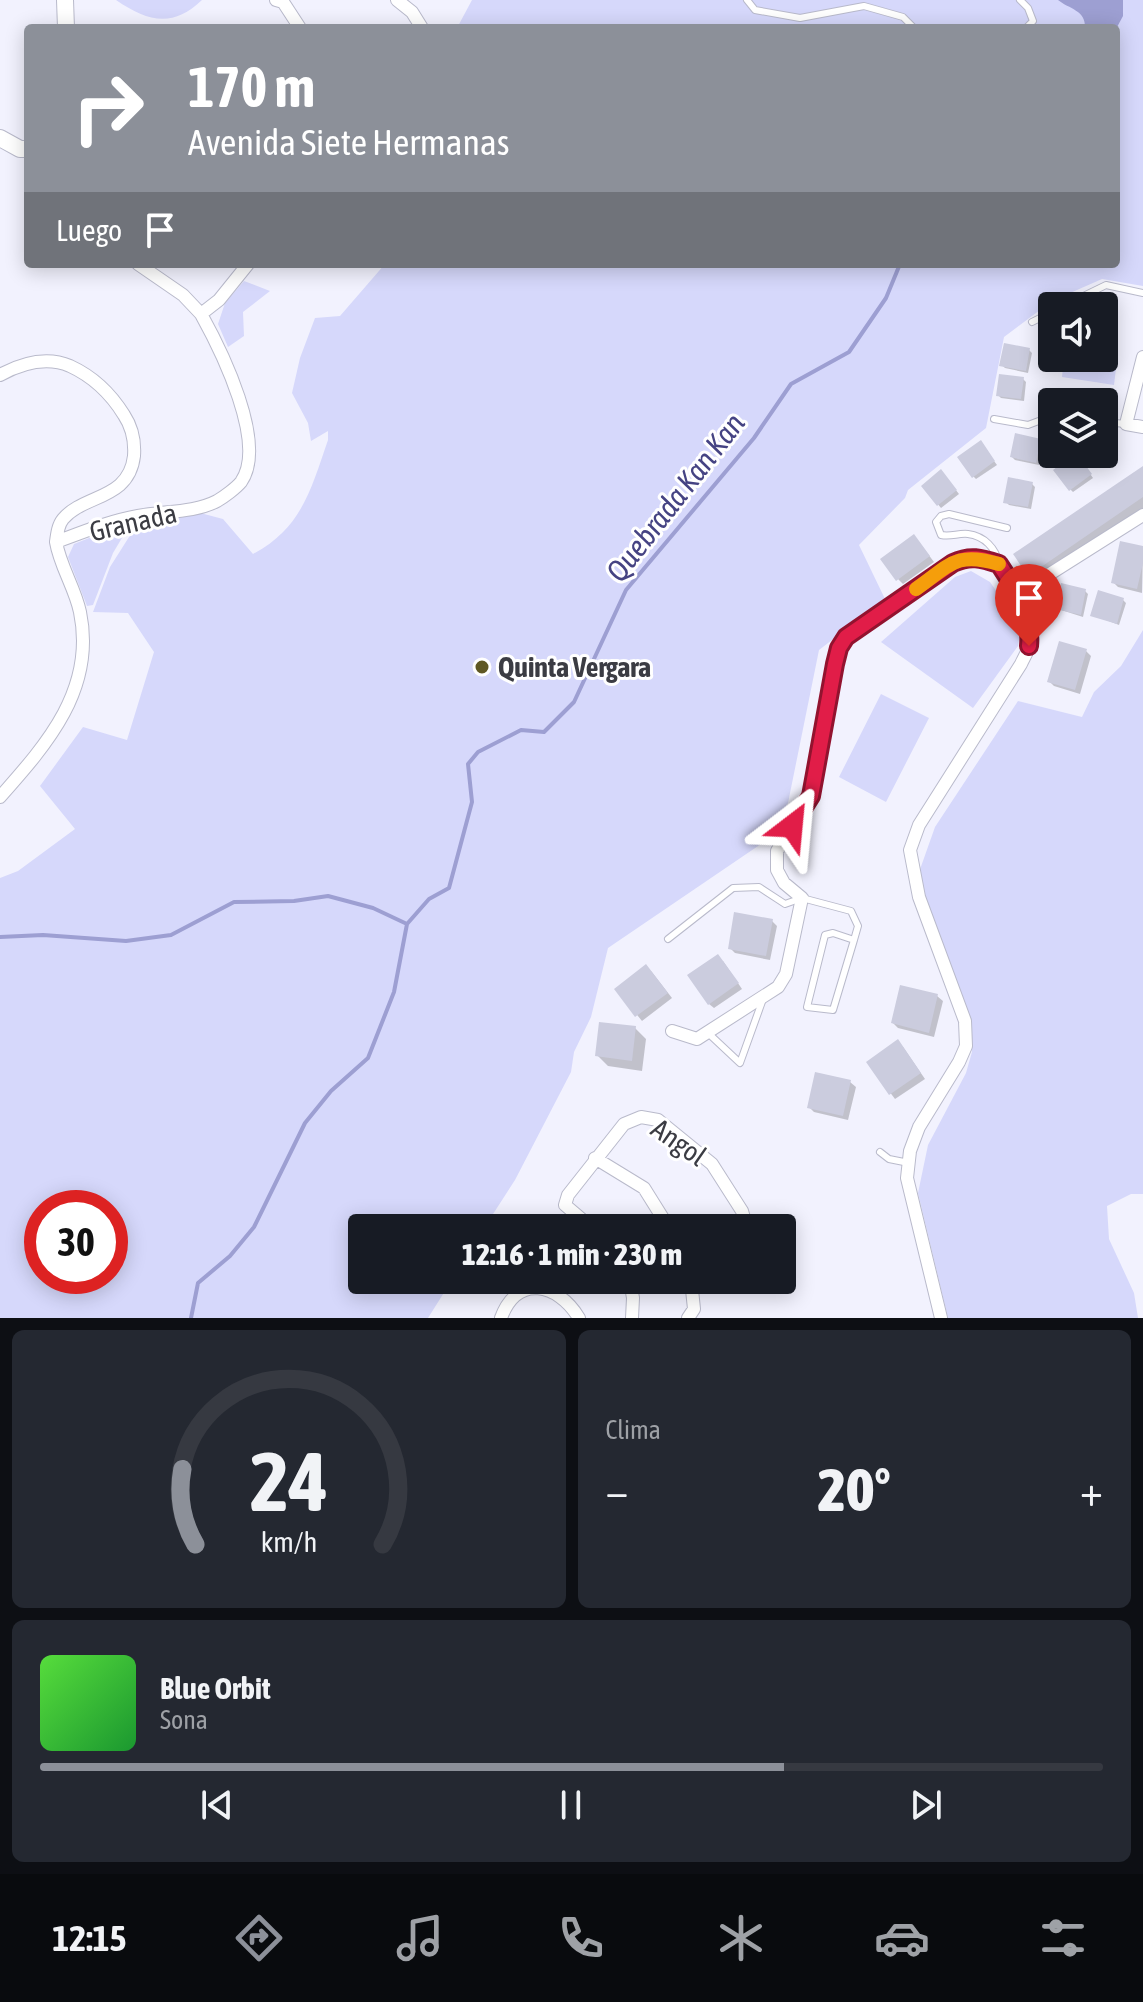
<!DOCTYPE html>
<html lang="es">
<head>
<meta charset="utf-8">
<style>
  :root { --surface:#171b24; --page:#242831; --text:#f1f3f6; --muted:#9ea1a6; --line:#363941; --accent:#8c9099 }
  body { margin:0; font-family:"Asap Condensed",sans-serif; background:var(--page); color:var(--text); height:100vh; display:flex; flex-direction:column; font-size:30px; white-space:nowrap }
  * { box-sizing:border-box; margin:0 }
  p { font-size:26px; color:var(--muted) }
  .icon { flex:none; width:44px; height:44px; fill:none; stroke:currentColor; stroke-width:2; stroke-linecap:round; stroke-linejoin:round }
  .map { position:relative; height:1318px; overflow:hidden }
  .side { display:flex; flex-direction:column; gap:12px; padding:12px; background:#0d0f14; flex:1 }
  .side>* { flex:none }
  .banner { position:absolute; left:24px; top:24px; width:1096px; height:244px; border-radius:8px; box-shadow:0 4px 20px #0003; background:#8c9099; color:#fff; overflow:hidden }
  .buttons { position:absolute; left:1038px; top:292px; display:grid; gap:16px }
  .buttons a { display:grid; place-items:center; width:80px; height:80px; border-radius:8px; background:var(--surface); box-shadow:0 4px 20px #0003; font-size:40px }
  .speed { position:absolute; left:24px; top:1190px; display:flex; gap:16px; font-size:40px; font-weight:700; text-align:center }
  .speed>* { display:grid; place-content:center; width:104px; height:104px; border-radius:50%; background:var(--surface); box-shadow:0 4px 20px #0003; line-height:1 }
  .speed .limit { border:12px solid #d22; background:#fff; color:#111 }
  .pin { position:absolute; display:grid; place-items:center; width:68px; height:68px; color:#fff; margin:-82px -34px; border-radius:50% 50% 50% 0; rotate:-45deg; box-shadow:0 0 8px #0007 }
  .pin .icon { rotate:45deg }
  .me { position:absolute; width:88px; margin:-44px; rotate:29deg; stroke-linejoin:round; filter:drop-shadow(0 0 6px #0008) }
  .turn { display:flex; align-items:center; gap:28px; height:168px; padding:0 32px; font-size:36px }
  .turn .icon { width:104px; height:104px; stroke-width:2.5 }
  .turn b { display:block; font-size:56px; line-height:68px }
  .then { display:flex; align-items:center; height:76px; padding:0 32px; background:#0003; gap:16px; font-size:30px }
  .big { font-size:60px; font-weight:800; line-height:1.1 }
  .side .card { flex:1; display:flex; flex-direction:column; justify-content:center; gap:12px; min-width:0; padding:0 28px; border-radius:12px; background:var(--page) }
  .side .dial { align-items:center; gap:0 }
  .dial svg { height:208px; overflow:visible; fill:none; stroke:var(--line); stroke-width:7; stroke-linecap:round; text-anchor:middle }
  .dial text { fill:var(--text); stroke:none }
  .song { display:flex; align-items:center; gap:24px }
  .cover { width:96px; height:96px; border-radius:12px; background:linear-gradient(135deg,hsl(110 70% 55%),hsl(130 70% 35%)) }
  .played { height:8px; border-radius:4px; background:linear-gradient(90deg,var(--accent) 70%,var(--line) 70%) }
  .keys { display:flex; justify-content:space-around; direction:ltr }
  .heat { display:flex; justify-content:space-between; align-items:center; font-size:44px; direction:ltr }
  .side .tiles { flex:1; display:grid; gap:12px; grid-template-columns:1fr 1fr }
  .card:last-child { grid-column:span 2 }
  .trip { position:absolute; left:348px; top:1214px; width:448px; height:80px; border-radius:8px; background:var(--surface); box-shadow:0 4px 20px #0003; font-weight:800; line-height:80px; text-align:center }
  .tabs { display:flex; height:128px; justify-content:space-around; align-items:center; background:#090b0e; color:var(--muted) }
  .tabs .icon { width:56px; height:56px }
  .tabs .active { color:var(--accent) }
  .tabs b { font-size:36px; color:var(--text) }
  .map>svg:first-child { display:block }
  .green { fill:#d6d8fb; fill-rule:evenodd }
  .water { fill:#9d9fd2 }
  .shadow { fill:#0003 }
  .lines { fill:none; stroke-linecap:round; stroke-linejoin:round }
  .stream { stroke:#9d9fd2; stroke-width:4 }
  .building { fill:#cbccde }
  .lane-casing { stroke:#b9bacb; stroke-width:8 }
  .street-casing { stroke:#b9bacb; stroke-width:14 }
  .secondary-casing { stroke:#b9bacb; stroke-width:18 }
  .lane { stroke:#fff; stroke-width:6 }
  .street { stroke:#fff; stroke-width:12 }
  .secondary { stroke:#fff; stroke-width:16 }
  .route-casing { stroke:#92132f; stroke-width:20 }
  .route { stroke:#e11d48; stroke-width:14 }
  .slow { stroke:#f59e0b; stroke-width:14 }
  .poi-dot { fill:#5e5724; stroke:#fff; stroke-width:3 }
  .labels { text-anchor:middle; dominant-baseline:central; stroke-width:6; stroke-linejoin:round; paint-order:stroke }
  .street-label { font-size:28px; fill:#3b3c43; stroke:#fff }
  .poi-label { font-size:28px; font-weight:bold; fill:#3b3c43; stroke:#fff; text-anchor:start }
  .water-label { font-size:30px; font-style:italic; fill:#454383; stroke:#fff }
</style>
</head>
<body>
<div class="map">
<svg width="1143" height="1318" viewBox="0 0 1143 1318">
  <rect width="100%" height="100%" fill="#f2f2fe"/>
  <path class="green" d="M116 0H202C173 28 148 22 116 0Z
    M472 0H1143V286L1102 279 1052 301 1004 337 986 428 908 490 905 498 859 545 885 599 819 650 788 803 761 844 608 948 591 1017 574 1052 571 1072 515 1180 484 1228H362V1280H452L428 1318H0V878L18 871 75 829 40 786 83 727 127 740 154 652 128 613 93 612 110 567 136 526 189 510 223 519 253 554C302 528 311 489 328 440V431L311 441 308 423 292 393 300 358 315 318 340 316 385 264H1116V28H457ZM42 1208H110V1276H42Z
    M244 281 270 291 243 312 244 336 228 347 218 324 225 303Z
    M1104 350 1118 352 1114 385 1062 377 1064 358H1104Z
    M132 521 113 553 93 605 87 606 68 557 74 544Z
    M971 571 990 582 1021 626 1018 646 973 708 881 642 955 577Z
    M1143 630V1194H1131L1107 1206 1109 1239 1134 1293 1138 1318H948L918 1193 928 1145 966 1073 972 1052 969 1023 918 875 935 827 1018 701 1082 717 1094 692 1121 666Z
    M881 694 929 718 886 802 839 777Z"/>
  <path class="water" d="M1058 0H1123V16L1116 29 1085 28C1086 10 1069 9 1058 0Z"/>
  <path class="shadow" d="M1029 350 1032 353 1028 373 1005 368 1002 365Z
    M1023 379 1026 382 1024 401 1001 398 998 395Z
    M1040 441 1043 444 1039 465 1015 460 1012 457Z
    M983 446 997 465 976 479 973 476Z
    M1079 458 1093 478 1073 492 1070 489Z
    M1143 471V509L1037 581 1030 574Z
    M944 475 959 494 941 508 923 486Z
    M1032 484 1035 487 1031 509 1009 505 1006 502Z
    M919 542 934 562 903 584 898 579Z
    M1143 549 1142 593 1118 587 1113 582Z
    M1085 591 1088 594 1083 617 1058 609Z
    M1123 600 1126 603 1119 625 1093 615Z
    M1086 651 1091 656 1080 694 1054 686 1049 681Z
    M772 921 777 926 770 960 735 953 730 948Z
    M723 961 742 989 714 1008 709 1004Z
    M651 971 672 998 642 1021 616 989Z
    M937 996 943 1001 934 1037 898 1028 893 1023Z
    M635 1028 646 1039 642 1071 608 1066 597 1055Z
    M903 1047 925 1079 895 1099 868 1063Z
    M850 1082 856 1087 848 1120 814 1112 809 1107Z"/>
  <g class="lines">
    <path class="stream" d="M0 937 43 935 126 941 171 935 234 902 294 901 328 896 373 908 407 924
      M191 1318 198 1283 230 1256 254 1227 305 1123 331 1091 368 1058 394 992 407 924 429 899 449 888 472 802 468 764 478 752 521 730 544 732 574 702 626 590 754 438 791 384 849 352 886 298 900 264"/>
  </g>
  <path class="building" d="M1004 343 1030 348 1026 371 999 366Z
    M999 374 1024 377 1021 399 996 396Z
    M1015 433 1041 439 1036 463 1010 457Z
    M981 440 995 461 972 478 957 457Z
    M1074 454H1077L1092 474 1069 491 1053 470Z
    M1143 466V497L1028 576 1013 554Z
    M941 469 957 490 937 506 921 486Z
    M1008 477 1033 482 1028 507 1003 503Z
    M914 534 930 556 896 581 880 559Z
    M1120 541 1143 546V563L1137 589 1111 583Z
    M1061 583 1086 589 1081 615 1056 609Z
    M1098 590 1124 598 1117 624 1090 616Z
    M1059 641 1087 649 1075 690 1047 682Z
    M734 912 773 919 766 956 728 949Z
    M718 954 739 983 708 1005 687 975Z
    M646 964 668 993 635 1017 614 989Z
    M900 985 938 994 929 1033 891 1023Z
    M599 1022 636 1026 632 1061 595 1056Z
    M898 1039 921 1073 889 1095 866 1062Z
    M815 1072 851 1080 843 1116 807 1108Z"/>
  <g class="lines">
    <defs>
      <path id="lane" d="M747 0 755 10 800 18 864 6 903 17 914 28
        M1020 0 1028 8 1033 21 1026 28
        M1063 306 1106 285 1143 293
        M1032 322 1052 312
        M994 419 1028 425 1052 416
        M1104 422 1126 424
        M999 564C996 548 984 536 968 534 958 533 951 537 941 535L936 522 941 516 949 514 1007 528
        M833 933 854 940 833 1010 807 1007 825 935Z
        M668 939 733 888 759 887 785 904 802 898 851 911 858 926 854 940
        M708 1033 740 1063 763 999
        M880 1152 889 1159 909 1163"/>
      <path id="street" d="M276 0 283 2 300 28
        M397 0 412 12 422 28
        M138 264 183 295 201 314
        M1143 357 1126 424 1143 427
        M0 375C22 363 46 356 70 366 94 377 111 394 124 415 132 427 135 442 134 456 129 500 84 494 63 519 58 525 57 534 56 542
        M1018 594 1143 515
        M0 797C47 744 96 689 80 612 75 588 60 566 56 542 83 532 110 521 138 516 163 511 194 513 217 501 224 497 236 488 241 482 268 444 221 350 201 314L219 300 248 264
        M672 1031 697 1039 778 987 786 974 802 898 784 883 777 870V851L811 796 835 664 839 648 846 637 953 563C971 555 981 558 999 564 1012 583 1036 622 1029 647 1027 653 1023 659 1021 664L919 825 910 850 919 897 965 1021 966 1046 959 1062 919 1127 910 1151 907 1178 941 1318
        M595 1158 644 1188 669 1228
        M592 1228 565 1205 568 1195 624 1124 641 1117 658 1120 712 1164 742 1211 747 1228
        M630 1280 633 1298 632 1318
        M501 1318C517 1274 558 1283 579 1318
        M688 1318 694 1309 691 1280"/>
      <path id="secondary" d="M65 0 66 28
        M0 138 20 149H28"/>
    </defs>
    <use href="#lane" class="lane-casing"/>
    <use href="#street" class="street-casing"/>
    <use href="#secondary" class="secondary-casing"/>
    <use href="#lane" class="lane"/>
    <use href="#street" class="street"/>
    <use href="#secondary" class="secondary"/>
  </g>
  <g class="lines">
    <defs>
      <path id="route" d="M792 826 811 796 835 664 839 648 846 637 953 563C970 555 981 558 999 564 1015 588 1032 616 1029 646"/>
    </defs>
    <use href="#route" class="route-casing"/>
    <use href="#route" class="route"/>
    <path class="slow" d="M916 589C950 565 956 551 999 564"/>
  </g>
  <circle class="poi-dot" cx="482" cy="667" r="8"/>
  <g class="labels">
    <g class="street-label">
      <text transform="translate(133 522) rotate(-13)">Granada</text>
      <text transform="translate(679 1142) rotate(35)">Angol</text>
    </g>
    <g class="poi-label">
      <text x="498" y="667">Quinta Vergara</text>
    </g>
    <g class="water-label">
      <text transform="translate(675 497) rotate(-52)">Quebrada Kan Kan</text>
    </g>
  </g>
</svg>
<div class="buttons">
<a><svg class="icon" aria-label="sound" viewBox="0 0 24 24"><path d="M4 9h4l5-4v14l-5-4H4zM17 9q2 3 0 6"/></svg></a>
<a><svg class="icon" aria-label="layers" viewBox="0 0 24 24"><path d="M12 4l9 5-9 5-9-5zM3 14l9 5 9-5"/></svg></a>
</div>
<div class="speed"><div class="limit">30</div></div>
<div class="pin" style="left:1029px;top:646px;background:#d93025"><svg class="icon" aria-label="arrive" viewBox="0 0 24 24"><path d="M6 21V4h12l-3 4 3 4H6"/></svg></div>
<svg class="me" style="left:792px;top:826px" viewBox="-20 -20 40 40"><path d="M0-17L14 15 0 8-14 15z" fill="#e11d48" stroke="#fff" stroke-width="4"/></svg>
<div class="trip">12:16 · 1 min · 230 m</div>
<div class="banner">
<div class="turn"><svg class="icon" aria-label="right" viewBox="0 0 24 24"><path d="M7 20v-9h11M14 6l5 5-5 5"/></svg><div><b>170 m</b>Avenida Siete Hermanas</div></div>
<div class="then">Luego<svg class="icon" aria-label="arrive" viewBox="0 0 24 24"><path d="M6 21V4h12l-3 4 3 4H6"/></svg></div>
</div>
</div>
<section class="side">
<div class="tiles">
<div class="card dial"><svg viewBox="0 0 100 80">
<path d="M14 69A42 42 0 1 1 86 69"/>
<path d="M14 69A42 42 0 0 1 9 40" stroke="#8c9099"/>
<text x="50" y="56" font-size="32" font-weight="700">24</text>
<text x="50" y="72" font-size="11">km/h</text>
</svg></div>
<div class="card"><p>Clima</p>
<div class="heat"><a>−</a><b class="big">20°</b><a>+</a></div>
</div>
<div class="card">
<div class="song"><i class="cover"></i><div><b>Blue Orbit</b><p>Sona</p></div></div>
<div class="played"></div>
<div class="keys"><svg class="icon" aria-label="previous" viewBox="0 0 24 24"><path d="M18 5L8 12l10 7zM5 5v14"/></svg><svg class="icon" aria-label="pause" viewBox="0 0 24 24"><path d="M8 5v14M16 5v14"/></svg><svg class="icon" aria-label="next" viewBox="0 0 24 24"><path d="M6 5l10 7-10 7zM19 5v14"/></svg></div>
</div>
</div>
</section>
<nav class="tabs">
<b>12:15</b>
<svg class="icon active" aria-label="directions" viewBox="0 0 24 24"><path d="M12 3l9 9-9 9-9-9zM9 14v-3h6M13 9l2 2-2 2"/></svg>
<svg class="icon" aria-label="music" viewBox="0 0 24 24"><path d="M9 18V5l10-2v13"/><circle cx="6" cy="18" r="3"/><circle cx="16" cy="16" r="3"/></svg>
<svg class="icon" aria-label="phone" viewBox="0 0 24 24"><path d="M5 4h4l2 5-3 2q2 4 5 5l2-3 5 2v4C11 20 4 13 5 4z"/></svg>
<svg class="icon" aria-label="climate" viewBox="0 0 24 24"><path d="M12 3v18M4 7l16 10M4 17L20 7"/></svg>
<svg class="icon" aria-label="car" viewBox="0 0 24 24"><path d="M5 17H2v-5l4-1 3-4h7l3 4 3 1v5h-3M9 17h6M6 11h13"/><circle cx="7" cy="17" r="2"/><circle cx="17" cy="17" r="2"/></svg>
<svg class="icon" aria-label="filters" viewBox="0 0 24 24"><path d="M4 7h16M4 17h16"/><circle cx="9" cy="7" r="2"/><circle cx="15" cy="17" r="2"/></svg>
</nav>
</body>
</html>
